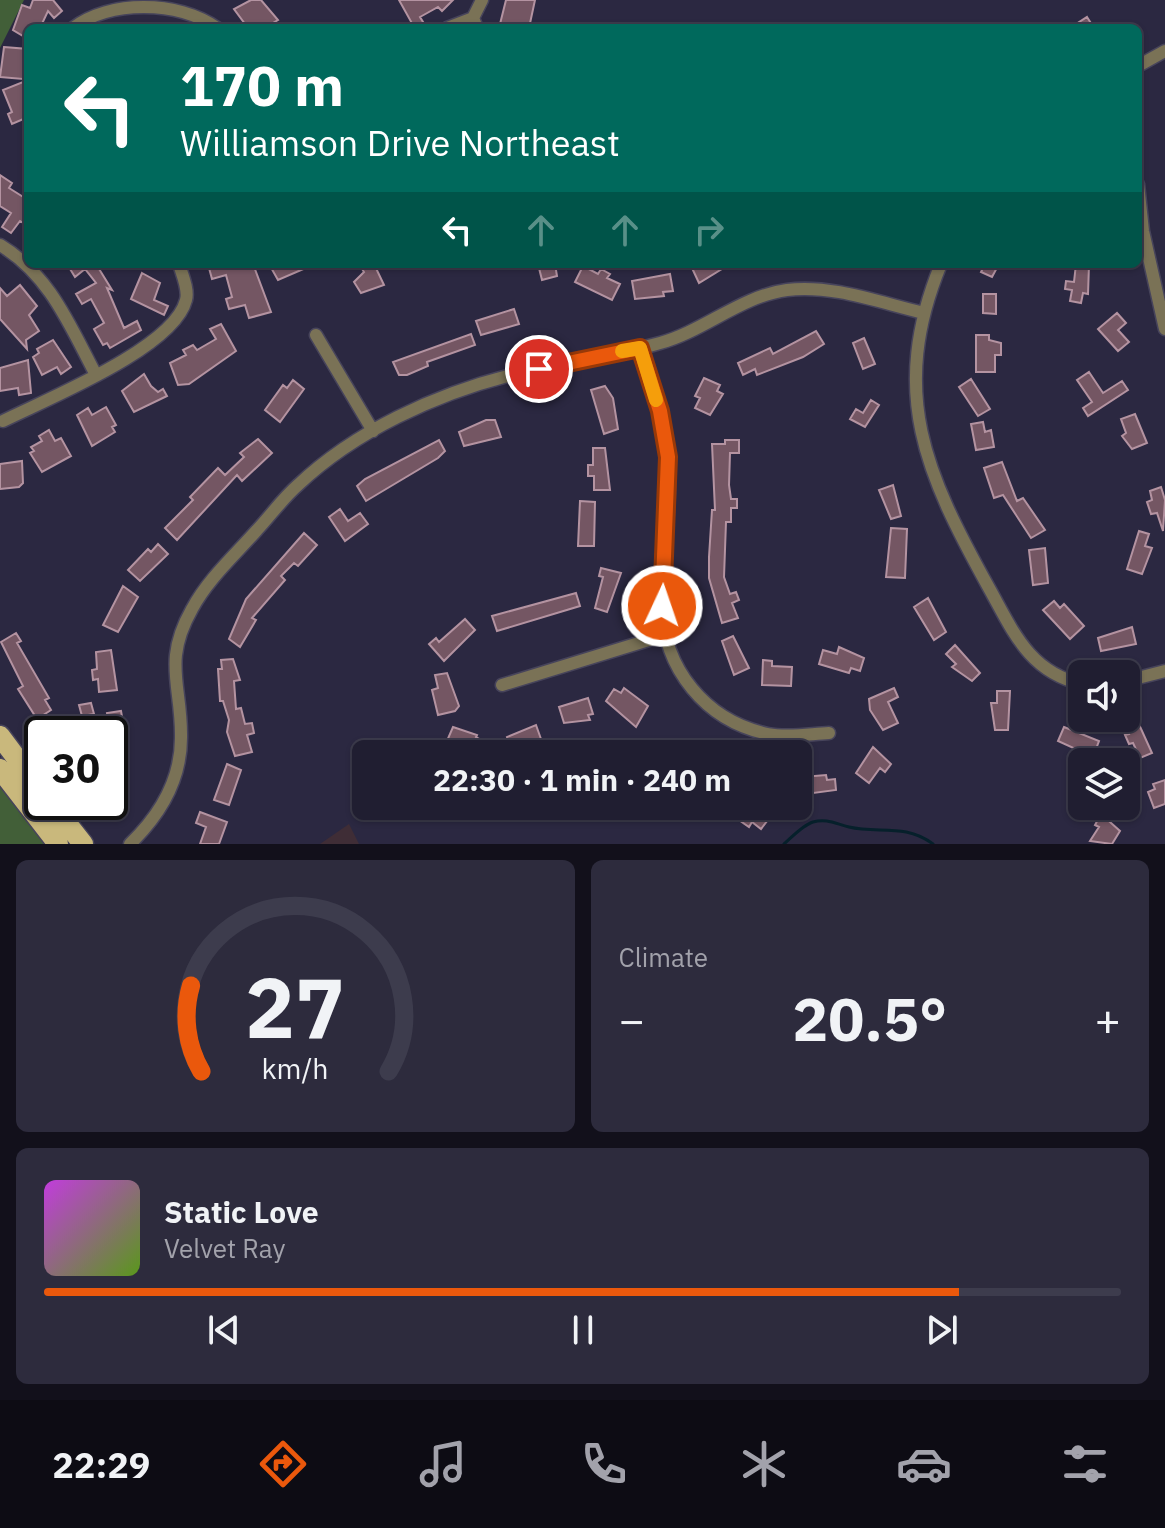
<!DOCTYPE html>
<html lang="en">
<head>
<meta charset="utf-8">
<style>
  :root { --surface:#201e31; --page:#2d2b3d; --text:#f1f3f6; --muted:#a2a2ab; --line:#3d3c4d; --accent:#ea580c }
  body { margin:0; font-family:"IBM Plex Sans",sans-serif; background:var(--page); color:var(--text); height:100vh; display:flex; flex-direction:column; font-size:30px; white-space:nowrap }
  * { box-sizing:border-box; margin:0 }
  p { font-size:26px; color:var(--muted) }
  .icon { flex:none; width:44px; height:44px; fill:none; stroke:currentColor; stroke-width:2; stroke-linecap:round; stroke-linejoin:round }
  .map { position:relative; height:844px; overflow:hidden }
  .sheet { display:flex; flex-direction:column; gap:16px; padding:16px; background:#12101b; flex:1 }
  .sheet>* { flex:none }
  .guide { position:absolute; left:24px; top:24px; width:1118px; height:244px; border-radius:12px; box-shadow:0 2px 6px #0004,0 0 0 2px var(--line); background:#00695c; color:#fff; overflow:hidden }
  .controls { position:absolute; left:1068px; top:660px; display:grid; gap:16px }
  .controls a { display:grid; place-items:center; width:72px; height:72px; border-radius:12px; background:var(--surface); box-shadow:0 2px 6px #0004,0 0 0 2px var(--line); font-size:40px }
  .speed { position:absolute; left:24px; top:716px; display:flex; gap:16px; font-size:40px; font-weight:700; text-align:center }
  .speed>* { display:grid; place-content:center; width:104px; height:104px; border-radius:50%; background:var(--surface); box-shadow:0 2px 6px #0004,0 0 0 2px var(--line); line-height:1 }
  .speed .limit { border:4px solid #111; border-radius:12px; background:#fff; color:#111 }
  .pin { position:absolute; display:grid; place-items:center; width:68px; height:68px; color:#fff; margin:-34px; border:4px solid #fff; border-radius:50%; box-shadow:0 2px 8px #0007 }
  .me { position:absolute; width:88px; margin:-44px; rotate:3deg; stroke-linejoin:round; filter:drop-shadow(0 0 6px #0008) }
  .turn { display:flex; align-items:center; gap:28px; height:168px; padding:0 24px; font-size:36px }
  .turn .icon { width:104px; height:104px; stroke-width:2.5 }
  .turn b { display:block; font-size:56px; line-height:68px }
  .lanes { display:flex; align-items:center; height:76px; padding:0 24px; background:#0003; justify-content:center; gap:40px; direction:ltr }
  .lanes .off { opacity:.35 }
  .big { font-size:60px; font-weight:700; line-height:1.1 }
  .sheet .widget { flex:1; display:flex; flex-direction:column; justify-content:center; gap:12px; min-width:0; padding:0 28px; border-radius:12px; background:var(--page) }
  .sheet .dial { align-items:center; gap:0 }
  .dial svg { height:208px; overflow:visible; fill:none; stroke:var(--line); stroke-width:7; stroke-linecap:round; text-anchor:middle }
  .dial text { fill:var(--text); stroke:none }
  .song { display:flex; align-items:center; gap:24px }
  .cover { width:96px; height:96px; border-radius:12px; background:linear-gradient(135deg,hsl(290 70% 55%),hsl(90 70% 35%)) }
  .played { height:8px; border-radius:4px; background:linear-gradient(90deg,var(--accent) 85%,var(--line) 85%) }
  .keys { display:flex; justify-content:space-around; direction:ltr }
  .heat { display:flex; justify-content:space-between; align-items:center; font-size:44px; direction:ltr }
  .sheet .tiles { flex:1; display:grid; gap:16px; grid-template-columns:1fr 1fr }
  .widget:last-child { grid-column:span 2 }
  .trip { position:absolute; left:352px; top:740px; width:460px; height:80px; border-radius:12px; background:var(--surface); box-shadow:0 2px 6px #0004,0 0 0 2px var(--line); font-weight:700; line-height:80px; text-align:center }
  .tabs { display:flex; height:128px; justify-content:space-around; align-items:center; background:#0d0c14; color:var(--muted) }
  .tabs .icon { width:56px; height:56px }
  .tabs .active { color:var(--accent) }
  .tabs b { font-size:36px; color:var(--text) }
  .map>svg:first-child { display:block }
  .commercial { fill:#3f2d36 }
  .green { fill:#425f38 }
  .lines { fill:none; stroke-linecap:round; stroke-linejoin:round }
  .stream { stroke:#06202b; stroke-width:3 }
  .building { fill:#745663; stroke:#b493a1; stroke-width:2 }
  .minor-casing { stroke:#47445b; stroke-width:15 }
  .primary-casing { stroke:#47445b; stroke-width:23 }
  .minor { stroke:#7a7256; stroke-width:12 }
  .primary { stroke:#c9b87c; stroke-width:20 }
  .route-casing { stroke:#983908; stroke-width:20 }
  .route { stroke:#ea580c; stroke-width:14 }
  .slow { stroke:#f59e0b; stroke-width:14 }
</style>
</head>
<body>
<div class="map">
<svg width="1165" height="844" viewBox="0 0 1165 844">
  <rect width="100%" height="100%" fill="#2b2841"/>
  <path class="commercial" d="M349 824 359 844H320Z"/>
  <path class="green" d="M0 0H24L0 48Z
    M0 759 26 800 65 844H0Z"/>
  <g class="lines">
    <path class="stream" d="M784 844C792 837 803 825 813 822 827 818 836 824 849 827 878 834 905 823 933 844"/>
  </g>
  <path class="building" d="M33 0H53L62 11 54 18 48 11 40 28H28V39L13 30 22 5 30 8Z
    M251 0H261L278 20 264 28H248L234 9Z
    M399 0H453L442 11 438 7 420 17 423 22 414 27Z
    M506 0H535L529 28H499Z
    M1087 17 1094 28H1070Z
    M4 47 28 49 23 79 0 77Z
    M23 82 28 93V117L12 124 8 114 12 112 3 90Z
    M0 175 12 183 9 188 28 200V226L20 221 11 233 2 227 11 213 0 206Z
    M67 264H96L112 290 107 288 124 328 137 321 141 330 110 348 107 343 103 345 94 329 104 323 91 299 82 304 76 294 96 283 85 269 75 277Z
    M224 264H253L271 312 249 318 245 305 229 309 226 299 232 297 226 275 212 279 209 268Z
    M269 264H315L278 280Z
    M359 264H374L384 285 361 293 354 282 364 272Z
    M538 264H555L557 276 542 280Z
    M698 264H730L699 283 692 268Z
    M985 264H999L992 277 981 272Z
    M1076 264 1089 265 1088 294 1083 293 1081 303 1070 301 1072 290 1065 289 1066 281 1074 282Z
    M583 266 598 274 601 269 610 274 607 278 620 284 612 300 575 282Z
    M142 273 160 283 154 300 168 306 164 315 131 299Z
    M670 274 673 291 663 292 664 296 635 299 632 281Z
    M20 285 37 306 29 315 39 331 26 340 27 349 0 319V288L7 296Z
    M983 294H996V314L983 313Z
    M514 309 519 324 481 335 476 321Z
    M1117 313 1126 323 1118 330 1129 342 1118 351 1098 329Z
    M221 324 236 351 189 384 178 385 170 363 186 355 183 350 193 345 197 350 216 339 210 329Z
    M816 331 824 344 803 357 757 375 755 369 743 375 738 363 770 348 773 354Z
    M471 334 475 345 427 362 428 366 407 375H399L393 362Z
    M976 335H989V340L1001 343V355H995V372H976Z
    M864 338 875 364 863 369 853 343Z
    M53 340 71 367 61 374 57 367 42 375 33 357 39 353 37 349Z
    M28 360 31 393 19 395 18 388 0 391V368Z
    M1089 372 1103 393 1122 381 1128 390 1088 416 1083 408 1092 402 1077 380Z
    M144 374 151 386 158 392 163 389 167 396 134 412 122 391Z
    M704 378 720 385 717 391 723 394 710 415 695 408 700 398 695 396Z
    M971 379 990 409 978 416 959 387Z
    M293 380 304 389 280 422 265 410 283 385 287 388Z
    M605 386 613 398 618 429 604 434 591 390Z
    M871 400 879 405 865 427 850 419 856 409 863 413Z
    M106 407 116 425 112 427 115 432 92 446 77 415 88 408 92 415Z
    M1135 414 1147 443 1132 449 1122 436 1126 433 1121 419Z
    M486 420H495L501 437 464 446 459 432Z
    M983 422 985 432 991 430 994 447 976 450 971 424Z
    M49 430 55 441 61 438 71 456 42 472 30 453 34 451 31 447 42 441 39 436Z
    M258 439 272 453 242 481 237 475 177 540 165 528 193 500 190 497 218 468 225 475 244 457 240 453Z
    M439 440 445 451 438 458 366 501 357 486 365 479Z
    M725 440H739V453H730L729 485 731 499H737V508H731V522H726L724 577 730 594 736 592 739 600 732 603 738 618 722 623 709 578V557L712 510H715L712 444H725Z
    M593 448H605L610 490H594V476H588V465H593Z
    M22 461 23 483 19 487 0 489V464Z
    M1002 462 1017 501 1023 498 1045 530 1031 538 1003 495 994 498 984 468Z
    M893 485 901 516 891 519 879 490Z
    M1161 487 1165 500 1163 531 1157 513 1151 514 1147 502 1152 500 1150 491Z
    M580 501 595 502 594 546H578Z
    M340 509 348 521 360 513 368 524 345 541 329 517Z
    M891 528 907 529 905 578 886 577Z
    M1139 531 1149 534 1145 546 1152 548 1142 574 1127 569Z
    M304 533 317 545 298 566 294 563 281 576 285 580 252 618 256 620 240 647 229 639 246 599Z
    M158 544 168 554 140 581 128 570 148 549 151 552Z
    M1045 548 1048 583 1033 585 1029 550Z
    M601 568 621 573 607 612 595 608 603 577 599 576Z
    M123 586 138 597 118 632 103 625Z
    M576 593 580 606 497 631 492 616Z
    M928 598 946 632 934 640 914 607Z
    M1054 601 1060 608 1064 604 1084 626 1070 639 1043 610Z
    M465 619 475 630 444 661 429 644 436 638 439 642Z
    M1132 627 1136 644 1101 651 1098 638Z
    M16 633 21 641 17 643 49 698 45 700 51 710 37 719 18 689 23 686 1 642Z
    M733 636 749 668 734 675 722 641Z
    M955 645 980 673 972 681 952 667 956 664 946 654Z
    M839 647 864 658 860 671 851 668 849 673 819 664 823 650 837 654Z
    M111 650 117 690 99 692 98 679 93 680 92 670 97 669 96 652Z
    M233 659 240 680 234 681 236 709 241 708 245 724 252 723 254 733 247 735 252 752 235 756 227 732 229 720 223 701H220L218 669H222L221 660Z
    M763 660 772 661V666L792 667 791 686 762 685Z
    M447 673 459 706 455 711 438 715 432 690 438 688 435 675Z
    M624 688 648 706 636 727 606 701 614 689 621 693Z
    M894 688 898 697 888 702 898 723 883 730 870 710 869 699Z
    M997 691H1010L1008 730H995L991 703H997Z
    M588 698 593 714 588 715 590 720 564 723 559 707Z
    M91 703 94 714 82 716 79 705Z
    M121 711 126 739 112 742 107 713Z
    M1137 720 1152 753 1140 758 1133 743 1129 744 1125 735 1129 734 1125 725Z
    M536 725 541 739 531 742 534 751 512 752 507 737Z
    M453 727 477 735 476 737 488 744 484 754H451L443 750Z
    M1064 727 1099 741 1093 757 1058 741Z
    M873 747 891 764 885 772 880 768 869 783 856 773Z
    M227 764 241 770 229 805 214 800Z
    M826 775 827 780 835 779 836 790 806 794 803 777Z
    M1165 780V804L1154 808 1148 792 1155 789 1153 784Z
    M741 806H758L771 816 761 829 752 822 749 827 739 820 743 815 737 811Z
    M200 812 227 822 219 844H200L206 827 196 823Z
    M1101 814 1120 831 1112 844 1090 841 1099 827 1095 825Z"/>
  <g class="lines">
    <defs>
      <path id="minor" d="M73 28C110 0 177 0 217 28
        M447 28 473 18
        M477 28 473 18 482 0
        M1138 66 1165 51
        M1138 184 1143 231 1165 329
        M0 245C50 275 70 326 96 375
        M941 264C888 393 926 474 989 588 1013 631 1029 672 1082 684
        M316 335 373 431
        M640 348C651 384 666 421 668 459 672 507 662 556 662 605 663 669 706 721 768 734 788 738 809 734 829 733
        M3 421C47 399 174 348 186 300 189 290 182 274 179 264
        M1126 681 1165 671
        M502 685 665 635
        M130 844C160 815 181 781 181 738 182 685 162 662 192 609 208 579 235 555 257 530 271 515 283 498 298 485 355 431 436 394 511 375 560 362 611 357 660 343 704 331 741 296 787 290 831 284 881 303 924 313"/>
      <path id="primary" d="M0 736 42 792
        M0 769 58 844
        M50 802 83 844"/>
    </defs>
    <use href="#minor" class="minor-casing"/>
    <use href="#primary" class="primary-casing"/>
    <use href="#minor" class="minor"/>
    <use href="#primary" class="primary"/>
  </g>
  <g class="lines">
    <defs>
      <path id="route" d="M539 369 640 348 660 411 668 457 662 606"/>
    </defs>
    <use href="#route" class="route-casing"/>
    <use href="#route" class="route"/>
    <path class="slow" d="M622 351 640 348 656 400"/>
  </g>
</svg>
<div class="controls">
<a><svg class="icon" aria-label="sound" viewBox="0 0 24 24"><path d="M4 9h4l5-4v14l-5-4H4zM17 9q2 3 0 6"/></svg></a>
<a><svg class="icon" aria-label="layers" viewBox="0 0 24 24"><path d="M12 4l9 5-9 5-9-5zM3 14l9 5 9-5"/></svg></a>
</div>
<div class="speed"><div class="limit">30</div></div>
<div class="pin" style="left:539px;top:369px;background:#d93025"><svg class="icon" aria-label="arrive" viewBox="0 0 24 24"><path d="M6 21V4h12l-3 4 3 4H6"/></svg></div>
<svg class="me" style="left:662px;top:606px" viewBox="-20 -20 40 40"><circle r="17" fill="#ea580c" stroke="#fff" stroke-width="3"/><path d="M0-11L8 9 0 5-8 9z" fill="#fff"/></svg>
<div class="trip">22:30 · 1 min · 240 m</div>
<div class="guide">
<div class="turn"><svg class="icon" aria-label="left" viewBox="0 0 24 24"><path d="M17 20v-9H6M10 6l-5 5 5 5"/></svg><div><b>170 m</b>Williamson Drive Northeast</div></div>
<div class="lanes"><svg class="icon" aria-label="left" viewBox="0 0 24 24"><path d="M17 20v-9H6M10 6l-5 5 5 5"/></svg><svg class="icon off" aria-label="ahead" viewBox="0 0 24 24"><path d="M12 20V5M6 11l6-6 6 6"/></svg><svg class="icon off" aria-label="ahead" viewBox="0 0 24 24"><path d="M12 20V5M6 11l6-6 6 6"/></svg><svg class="icon off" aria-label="right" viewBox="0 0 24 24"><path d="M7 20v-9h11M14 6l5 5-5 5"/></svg></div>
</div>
</div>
<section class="sheet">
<div class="tiles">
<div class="widget dial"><svg viewBox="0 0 100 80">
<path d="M14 69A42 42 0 1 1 86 69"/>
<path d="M14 69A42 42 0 0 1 10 36" stroke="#ea580c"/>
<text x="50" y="56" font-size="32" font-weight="700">27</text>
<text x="50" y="72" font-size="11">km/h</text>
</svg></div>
<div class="widget"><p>Climate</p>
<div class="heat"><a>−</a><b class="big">20.5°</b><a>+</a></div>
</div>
<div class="widget">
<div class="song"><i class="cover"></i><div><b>Static Love</b><p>Velvet Ray</p></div></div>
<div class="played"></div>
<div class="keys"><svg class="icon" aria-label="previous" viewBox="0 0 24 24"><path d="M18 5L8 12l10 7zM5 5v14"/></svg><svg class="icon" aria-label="pause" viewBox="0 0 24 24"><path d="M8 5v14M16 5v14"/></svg><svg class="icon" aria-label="next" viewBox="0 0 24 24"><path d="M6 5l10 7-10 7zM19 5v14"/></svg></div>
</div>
</div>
</section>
<nav class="tabs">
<b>22:29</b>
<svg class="icon active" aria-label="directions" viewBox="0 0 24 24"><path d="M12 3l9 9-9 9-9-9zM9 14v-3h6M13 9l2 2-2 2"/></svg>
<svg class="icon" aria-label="music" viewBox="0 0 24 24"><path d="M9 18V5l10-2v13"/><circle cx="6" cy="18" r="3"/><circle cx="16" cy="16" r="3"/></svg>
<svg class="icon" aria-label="phone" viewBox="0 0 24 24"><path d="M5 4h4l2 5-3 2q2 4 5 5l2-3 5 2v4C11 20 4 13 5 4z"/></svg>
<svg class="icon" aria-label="climate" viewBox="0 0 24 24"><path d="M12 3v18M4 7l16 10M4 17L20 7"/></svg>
<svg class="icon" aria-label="car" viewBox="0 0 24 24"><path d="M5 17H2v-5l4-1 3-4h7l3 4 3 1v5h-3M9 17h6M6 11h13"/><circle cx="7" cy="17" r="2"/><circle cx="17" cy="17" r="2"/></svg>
<svg class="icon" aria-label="filters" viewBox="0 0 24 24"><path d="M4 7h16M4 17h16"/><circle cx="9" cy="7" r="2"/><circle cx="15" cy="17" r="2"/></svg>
</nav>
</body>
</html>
